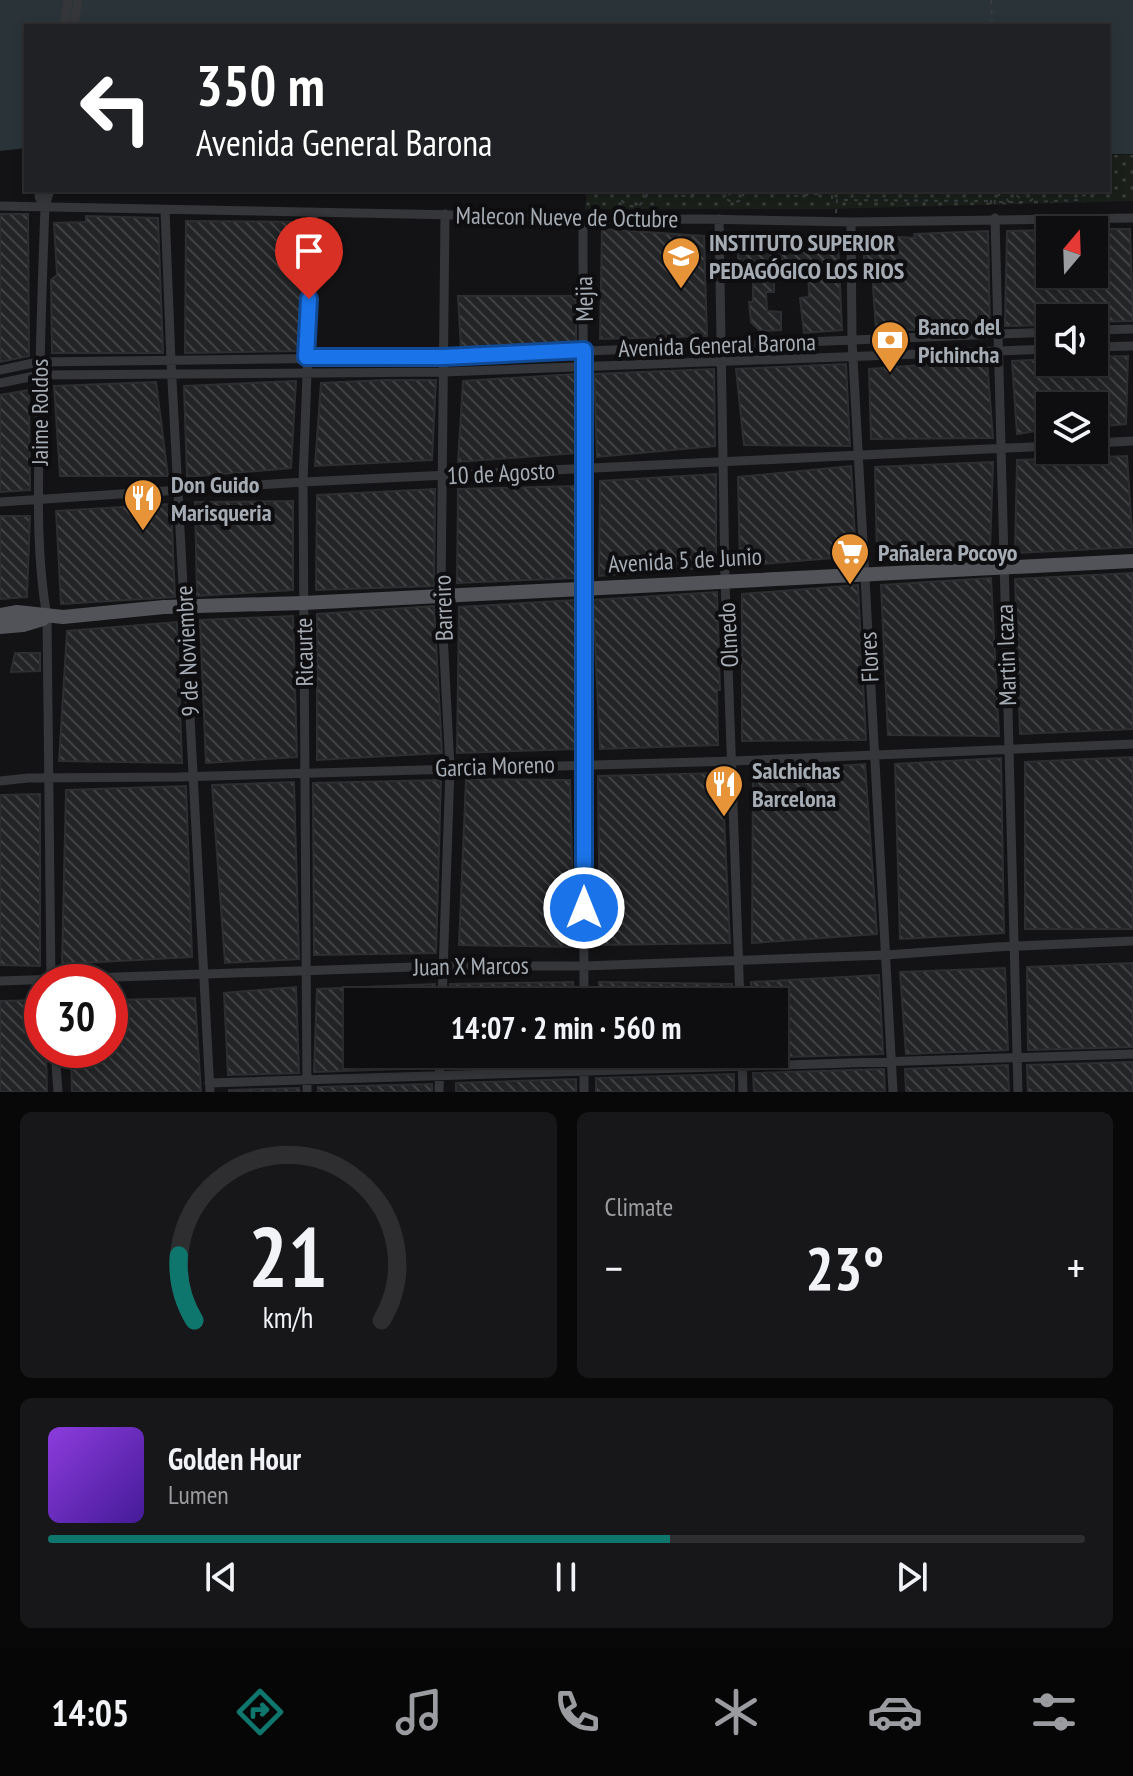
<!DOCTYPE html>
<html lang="en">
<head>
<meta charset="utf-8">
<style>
  :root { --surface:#0e0e10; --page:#171719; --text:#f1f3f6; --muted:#9b9c9f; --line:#2e2e30; --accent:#0f766e }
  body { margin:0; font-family:"PT Sans Narrow",sans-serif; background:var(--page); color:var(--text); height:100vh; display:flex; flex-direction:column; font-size:30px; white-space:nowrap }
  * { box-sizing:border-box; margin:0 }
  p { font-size:26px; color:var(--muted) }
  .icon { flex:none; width:44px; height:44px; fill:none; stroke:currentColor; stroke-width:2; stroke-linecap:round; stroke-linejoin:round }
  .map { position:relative; height:1092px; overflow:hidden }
  .side { display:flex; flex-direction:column; gap:20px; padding:20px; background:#080809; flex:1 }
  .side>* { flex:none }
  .guide { position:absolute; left:24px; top:24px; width:1086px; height:168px; border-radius:0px; box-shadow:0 4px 12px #0003,0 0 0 2px var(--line); background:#202124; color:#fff; overflow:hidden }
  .needle { width:52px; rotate:19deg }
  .controls { position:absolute; left:1036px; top:216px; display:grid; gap:16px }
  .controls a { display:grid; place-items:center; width:72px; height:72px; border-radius:0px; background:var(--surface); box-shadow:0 4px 12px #0003,0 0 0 2px var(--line); font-size:40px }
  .speed { position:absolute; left:24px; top:964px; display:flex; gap:16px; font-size:40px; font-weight:700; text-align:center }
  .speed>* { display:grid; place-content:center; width:104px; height:104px; border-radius:50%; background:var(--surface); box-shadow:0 4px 12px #0003,0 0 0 2px var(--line); line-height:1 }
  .speed .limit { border:12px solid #d22; background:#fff; color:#111 }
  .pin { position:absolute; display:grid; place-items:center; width:68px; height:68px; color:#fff; margin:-82px -34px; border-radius:50% 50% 50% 0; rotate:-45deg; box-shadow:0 0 8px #0007 }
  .pin .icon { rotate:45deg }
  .me { position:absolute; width:88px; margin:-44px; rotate:0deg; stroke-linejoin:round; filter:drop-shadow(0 0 6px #0008) }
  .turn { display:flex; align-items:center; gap:28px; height:168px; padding:0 40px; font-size:36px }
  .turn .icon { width:104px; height:104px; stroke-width:2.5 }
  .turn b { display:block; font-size:56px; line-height:68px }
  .big { font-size:60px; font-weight:700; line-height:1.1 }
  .side .widget { flex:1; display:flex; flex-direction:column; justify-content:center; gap:12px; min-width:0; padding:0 28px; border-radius:12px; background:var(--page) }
  .side .dial { align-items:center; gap:0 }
  .dial svg { height:208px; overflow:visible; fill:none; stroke:var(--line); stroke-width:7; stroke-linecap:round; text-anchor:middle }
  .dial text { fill:var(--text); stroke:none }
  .song { display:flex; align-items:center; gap:24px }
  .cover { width:96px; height:96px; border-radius:12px; background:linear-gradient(135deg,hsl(270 70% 55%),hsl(260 70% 35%)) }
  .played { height:8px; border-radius:4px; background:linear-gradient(90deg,var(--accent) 60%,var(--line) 60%) }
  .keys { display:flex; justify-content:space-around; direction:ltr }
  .heat { display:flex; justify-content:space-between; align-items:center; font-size:44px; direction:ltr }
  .side .tiles { flex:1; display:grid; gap:20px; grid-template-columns:1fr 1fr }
  .widget:last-child { grid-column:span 2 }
  .trip { position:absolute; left:344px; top:988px; width:444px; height:80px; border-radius:0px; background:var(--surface); box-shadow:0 4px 12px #0003,0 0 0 2px var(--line); font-weight:700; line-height:80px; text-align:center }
  .dock { display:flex; height:128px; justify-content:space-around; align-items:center; background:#060606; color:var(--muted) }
  .dock .icon { width:56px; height:56px }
  .dock .active { color:var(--accent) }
  .dock b { font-size:36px; color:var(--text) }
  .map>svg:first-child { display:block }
  .park { fill:url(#park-dots) }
  .water { fill:#2a3438 }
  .building { fill:url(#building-back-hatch); stroke:#2d2e31; stroke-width:2 }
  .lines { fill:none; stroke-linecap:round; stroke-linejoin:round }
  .path { stroke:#3a3d40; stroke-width:2; stroke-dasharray:4 6; stroke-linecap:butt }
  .minor { stroke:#343639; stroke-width:9 }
  .primary { stroke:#515358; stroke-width:14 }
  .route-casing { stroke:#114b97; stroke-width:20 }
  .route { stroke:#1a73e8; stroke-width:14 }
  .labels { text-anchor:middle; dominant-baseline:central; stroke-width:8; stroke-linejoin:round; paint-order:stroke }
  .street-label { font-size:24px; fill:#a6acb4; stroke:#0e0e10 }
  .poi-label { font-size:24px; font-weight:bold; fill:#a6acb4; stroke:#0e0e10; text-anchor:start }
</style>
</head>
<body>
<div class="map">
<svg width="1133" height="1092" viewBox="0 0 1133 1092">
  <defs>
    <pattern id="park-dots" width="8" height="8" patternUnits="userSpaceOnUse" patternTransform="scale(2)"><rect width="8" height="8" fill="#1a1f1a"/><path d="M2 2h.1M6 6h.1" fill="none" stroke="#383d39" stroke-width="1.8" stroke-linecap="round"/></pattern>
    <pattern id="building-back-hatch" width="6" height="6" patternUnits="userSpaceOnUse" patternTransform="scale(2)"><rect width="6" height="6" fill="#232426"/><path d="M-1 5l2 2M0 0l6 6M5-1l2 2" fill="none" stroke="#404143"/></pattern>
  </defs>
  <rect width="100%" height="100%" fill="#131315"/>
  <path class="park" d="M1108 155H1133V201L831 209H585L587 190H1108Z"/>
  <path class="water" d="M0 0H1133V154H1108V26H26V148L0 151Z"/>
  <path class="building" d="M0 214H28L29 356 0 362Z
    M86 216 158 218 163 353H52L51 280 57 275 54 223 86 222Z
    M186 221 305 222 300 351 185 353Z
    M602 229 704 236 707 336 600 339Z
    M1094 229H1130L1133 321 1094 322V318H1050V325L1005 326 1007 231 1050 230V274H1094Z
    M988 231 990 327 876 331 872 272H864V235L915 238 914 234Z
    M767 237 838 242 842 330 804 333 800 298 809 297 808 262 774 258V292H766L767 311 781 312V330L760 331 751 322 749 302H753V267H738V252H766Z
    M458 296H576V344L461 349Z
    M1128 356 1126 424 1094 427V406H1047L1048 429 1017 434 1012 361 1050 359V362H1094V357Z
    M987 360 993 438 871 439 869 369Z
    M846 364 850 446 744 445 736 369Z
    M714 369 715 446 597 457 594 374Z
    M576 374V453L458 462 463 381Z
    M386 380H436L432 460 315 466 321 383Z
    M296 381 291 468 187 477 184 386Z
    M156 382 168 476H60L54 386Z
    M29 390 30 490 0 492V395Z
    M1127 456 1133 547 1015 553 1017 460Z
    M993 462 990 551 877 558 875 467Z
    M851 466 856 556 740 566 738 477Z
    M716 474V567L599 576 600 481Z
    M575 486 576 578 457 583 458 489Z
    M435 489 434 586 316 590 317 495Z
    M293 501V590L197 596 195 502Z
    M171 504 175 597 61 604 56 511Z
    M0 516H30L27 597 0 599Z
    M1132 573 1133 729 1020 734 1015 579Z
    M991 578 999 736 888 735 881 585Z
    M858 585 866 740 742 741V594Z
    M717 592 720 690H717L718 745 600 749 593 600Z
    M575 600 576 749 457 753 459 607Z
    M434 606 442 753 317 760V614Z
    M293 616 297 757 206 763 200 620Z
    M177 622 182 763 59 761 67 631Z
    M15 653H40V671L11 672Z
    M1133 757V929H1025V762Z
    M1001 758 1004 933 900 939 895 764Z
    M865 764 877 934 752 943 753 772Z
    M722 773 730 943 600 945 598 776Z
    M466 779 570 780 574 947 459 945Z
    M441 780 436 953 314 955 313 783Z
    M294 782 299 959 225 963 212 785Z
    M186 786 192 957 62 964 66 790Z
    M40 794V966L0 965V795Z
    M1133 963V1047L1028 1050 1027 967Z
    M1005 968 1008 1050 906 1054 900 972Z
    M879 975 883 1054 752 1058V1054H774V1002H751V982Z
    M573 982 574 1002H450V984Z
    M599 982 732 984V1002H599Z
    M435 984V1002H358V1054H432V1068L314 1072 317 989Z
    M296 987 299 1073 228 1075 224 993Z
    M195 998 201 1092H72L71 1050H110V1000Z
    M42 1000V1050H46L47 1092H0V1001Z
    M447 1054H575L576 1064 456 1068 447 1067Z
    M599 1054H732V1059L599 1063Z
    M1133 1062V1092H1028L1027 1065Z
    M1008 1065 1009 1092H906L905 1069Z
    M884 1069 885 1092H754L753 1073Z
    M734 1074V1092H596V1078Z
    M576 1079V1092H456V1083Z
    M432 1084V1092H318V1087Z
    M299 1088 300 1092H229V1090Z"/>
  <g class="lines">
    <path class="path" d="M991 0 992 26
      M599 190H600
      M623 190 622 201C636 213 644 204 649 190
      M673 190 683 196 692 195 699 190
      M720 190 728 195 735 190
      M726 190V199L732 202 741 201 745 190
      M766 190 774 194 782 190
      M786 190 795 196 818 194 822 190
      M798 190 804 192 806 190
      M827 190V195H832V200H836
      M991 190V209
      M994 190 995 209
      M1033 190 1035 197 1029 202 1078 200 1081 196 1097 193 1100 190
      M1008 191H1021L1016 195 1020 198 1025 196
      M995 192 1008 190
      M999 192V202H1027
      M1009 202 1006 198 1010 195
      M836 213 837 200 991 201"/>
    <path class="minor" d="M64 26 68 0
      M74 26 78 0
      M40 190 39 197 45 207
      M50 190 45 207C42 287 39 366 39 446 38 503 37 561 47 617L51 982
      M0 206 458 215 583 220 700 219 851 222 1133 218
      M165 210 171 361 210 1092
      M995 218 1018 1092
      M719 219 725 580 740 1002
      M583 220 584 1002
      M851 222 852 340 893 1092
      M1094 330 1133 329
      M1094 347 1133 346
      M0 370 38 362 443 357 1050 332
      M0 383 39 375 444 372 1050 349
      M1094 443 1133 441
      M0 502 303 482 1050 446
      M0 781 28 778 178 777 734 761 1133 744
      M0 981 443 966H584L886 955 996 947 1133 941
      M442 1002 450 768 441 595 445 214
      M55 1050 58 1092
      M742 1054 743 1092
      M209 1083 1133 1054
      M307 1092 303 482 313 213
      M439 1092 440 1054
      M584 1092V1054"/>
    <path class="primary" d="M0 615 17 612 63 617 164 607 303 603 1133 561
      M0 627 23 625 43 619"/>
  </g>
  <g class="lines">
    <defs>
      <path id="route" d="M309 299 306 357H443L584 350V908"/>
    </defs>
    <use href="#route" class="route-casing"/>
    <use href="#route" class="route"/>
  </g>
  <defs>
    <symbol id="university-pin" viewBox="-11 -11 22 30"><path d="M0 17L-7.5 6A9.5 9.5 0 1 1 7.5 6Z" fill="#e79439" stroke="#0e0e10"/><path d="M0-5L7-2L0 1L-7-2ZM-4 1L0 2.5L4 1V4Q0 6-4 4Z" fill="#fff"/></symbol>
    <symbol id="bank-pin" viewBox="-11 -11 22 30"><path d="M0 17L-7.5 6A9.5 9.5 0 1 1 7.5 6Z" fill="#e79439" stroke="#0e0e10"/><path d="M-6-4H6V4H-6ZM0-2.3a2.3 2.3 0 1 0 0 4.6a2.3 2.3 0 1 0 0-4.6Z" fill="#fff"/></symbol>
    <symbol id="restaurant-pin" viewBox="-11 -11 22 30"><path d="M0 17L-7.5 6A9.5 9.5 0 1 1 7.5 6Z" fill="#e79439" stroke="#0e0e10"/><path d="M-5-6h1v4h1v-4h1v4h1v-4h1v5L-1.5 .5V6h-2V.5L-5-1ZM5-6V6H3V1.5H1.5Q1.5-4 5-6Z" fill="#fff"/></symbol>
    <symbol id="supermarket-pin" viewBox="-11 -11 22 30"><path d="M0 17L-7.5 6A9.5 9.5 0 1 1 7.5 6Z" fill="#e79439" stroke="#0e0e10"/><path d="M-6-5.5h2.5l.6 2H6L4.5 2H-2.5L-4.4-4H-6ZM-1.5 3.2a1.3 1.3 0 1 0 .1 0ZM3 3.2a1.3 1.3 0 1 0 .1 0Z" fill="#fff"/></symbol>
  </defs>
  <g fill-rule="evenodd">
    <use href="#university-pin" x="659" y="234" width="44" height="60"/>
    <use href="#bank-pin" x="868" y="318" width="44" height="60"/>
    <use href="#restaurant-pin" x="121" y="476" width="44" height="60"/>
    <use href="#supermarket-pin" x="828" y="530" width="44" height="60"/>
    <use href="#restaurant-pin" x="702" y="762" width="44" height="60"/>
  </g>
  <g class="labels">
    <g class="street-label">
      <text transform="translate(567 217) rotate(1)">Malecon Nueve de Octubre</text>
      <text transform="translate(584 299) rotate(-91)">Mejia</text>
      <text transform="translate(717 345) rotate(-2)">Avenida General Barona</text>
      <text transform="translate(39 412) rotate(-90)">Jaime Roldos</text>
      <text transform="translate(501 473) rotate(-3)">10 de Agosto</text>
      <text transform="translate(685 560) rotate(-3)">Avenida 5 de Junio</text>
      <text transform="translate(443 608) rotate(-92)">Barreiro</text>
      <text transform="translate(728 635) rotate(-93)">Olmedo</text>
      <text transform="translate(187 651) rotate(-93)">9 de Noviembre</text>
      <text transform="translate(304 652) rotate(-91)">Ricaurte</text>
      <text transform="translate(1006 655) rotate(-92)">Martin Icaza</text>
      <text transform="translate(869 657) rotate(-93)">Flores</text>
      <text transform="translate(495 766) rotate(-2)">Garcia Moreno</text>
      <text transform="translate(471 966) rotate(-1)">Juan X Marcos</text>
    </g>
    <g class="poi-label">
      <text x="709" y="242">INSTITUTO SUPERIOR<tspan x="709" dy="28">PEDAGÓGICO LOS RIOS</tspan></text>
      <text x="918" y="326">Banco del<tspan x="918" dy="28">Pichincha</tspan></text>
      <text x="171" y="484">Don Guido<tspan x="171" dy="28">Marisqueria</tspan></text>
      <text x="878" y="552">Pañalera Pocoyo</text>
      <text x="752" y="770">Salchichas<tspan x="752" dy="28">Barcelona</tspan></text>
    </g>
  </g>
</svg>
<div class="controls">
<a><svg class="needle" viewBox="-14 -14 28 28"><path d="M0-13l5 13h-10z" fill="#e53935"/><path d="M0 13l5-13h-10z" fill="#9b9c9f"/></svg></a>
<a><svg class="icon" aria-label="sound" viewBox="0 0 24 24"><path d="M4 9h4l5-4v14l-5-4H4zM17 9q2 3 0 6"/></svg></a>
<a><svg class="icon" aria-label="layers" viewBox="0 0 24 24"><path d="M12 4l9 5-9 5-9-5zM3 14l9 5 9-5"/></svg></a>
</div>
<div class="speed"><div class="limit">30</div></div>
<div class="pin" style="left:309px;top:299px;background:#d93025"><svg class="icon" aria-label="arrive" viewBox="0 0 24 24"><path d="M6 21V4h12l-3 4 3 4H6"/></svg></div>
<svg class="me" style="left:584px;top:908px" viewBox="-20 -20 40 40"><circle r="17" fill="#1a73e8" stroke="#fff" stroke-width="3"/><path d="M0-11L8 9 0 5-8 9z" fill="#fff"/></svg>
<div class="trip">14:07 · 2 min · 560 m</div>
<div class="guide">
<div class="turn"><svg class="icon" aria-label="left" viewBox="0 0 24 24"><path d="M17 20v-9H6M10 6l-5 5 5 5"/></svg><div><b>350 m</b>Avenida General Barona</div></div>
</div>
</div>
<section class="side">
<div class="tiles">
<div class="widget dial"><svg viewBox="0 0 100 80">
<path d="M14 69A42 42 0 1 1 86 69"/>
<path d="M14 69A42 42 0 0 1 8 44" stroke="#0f766e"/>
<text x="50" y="56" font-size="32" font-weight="700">21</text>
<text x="50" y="72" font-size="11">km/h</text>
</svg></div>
<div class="widget"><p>Climate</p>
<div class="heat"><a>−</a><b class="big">23°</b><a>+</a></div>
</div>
<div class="widget">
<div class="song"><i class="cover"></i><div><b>Golden Hour</b><p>Lumen</p></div></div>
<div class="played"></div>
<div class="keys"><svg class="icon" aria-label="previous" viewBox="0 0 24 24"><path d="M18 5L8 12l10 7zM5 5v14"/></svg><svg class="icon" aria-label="pause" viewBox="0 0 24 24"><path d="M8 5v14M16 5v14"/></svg><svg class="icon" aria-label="next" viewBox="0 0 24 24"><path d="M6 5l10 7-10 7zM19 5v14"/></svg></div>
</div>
</div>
</section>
<nav class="dock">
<b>14:05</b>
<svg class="icon active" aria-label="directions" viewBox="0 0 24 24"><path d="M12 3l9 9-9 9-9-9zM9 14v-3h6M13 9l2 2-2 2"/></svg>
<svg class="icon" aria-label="music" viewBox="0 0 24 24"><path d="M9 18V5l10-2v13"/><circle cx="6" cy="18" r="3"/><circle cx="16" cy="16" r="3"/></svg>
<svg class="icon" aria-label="phone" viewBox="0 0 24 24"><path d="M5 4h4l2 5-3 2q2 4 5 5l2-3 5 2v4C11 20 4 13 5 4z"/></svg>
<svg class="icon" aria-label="climate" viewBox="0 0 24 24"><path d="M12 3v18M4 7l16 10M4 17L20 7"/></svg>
<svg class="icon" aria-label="car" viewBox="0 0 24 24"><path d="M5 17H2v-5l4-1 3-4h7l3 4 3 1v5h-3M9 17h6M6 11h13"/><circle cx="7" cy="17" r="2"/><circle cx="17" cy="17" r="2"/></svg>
<svg class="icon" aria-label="filters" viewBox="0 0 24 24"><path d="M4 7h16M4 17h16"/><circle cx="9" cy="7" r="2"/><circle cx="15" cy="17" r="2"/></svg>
</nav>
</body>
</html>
